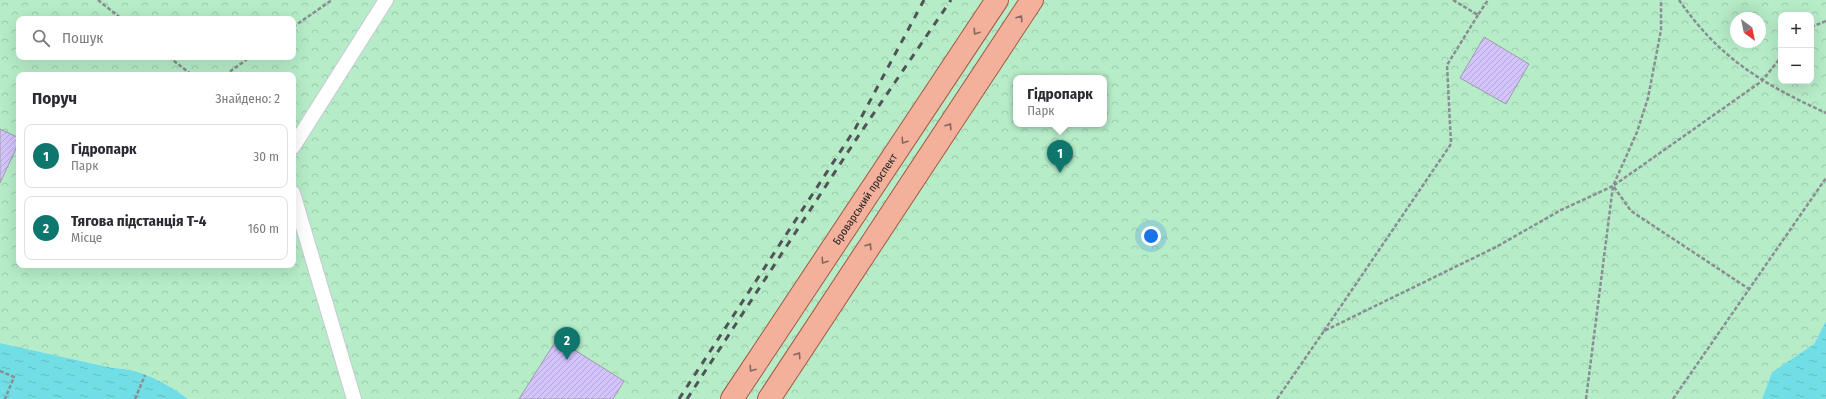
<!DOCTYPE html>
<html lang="uk">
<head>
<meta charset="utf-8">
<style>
	body { margin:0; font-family:"Fira Sans Condensed",sans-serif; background:#f7f7f7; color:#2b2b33 }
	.controls { position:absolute; right:12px; top:12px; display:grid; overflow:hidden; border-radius:8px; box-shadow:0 4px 16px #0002 }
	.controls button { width:36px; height:36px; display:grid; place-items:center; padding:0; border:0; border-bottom:1px solid #e1e1e2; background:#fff; color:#2b2b33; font:20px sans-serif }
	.compass { position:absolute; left:1730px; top:12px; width:36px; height:36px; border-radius:50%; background:#fff; box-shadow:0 4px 16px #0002; rotate:147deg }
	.you { position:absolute; left:1151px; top:236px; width:14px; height:14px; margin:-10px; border:3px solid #fff; border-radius:50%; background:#1a73e8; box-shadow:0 0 0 6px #1a73e833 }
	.badge { display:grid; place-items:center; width:26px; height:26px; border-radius:50%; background:#0f766e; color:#fff; font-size:13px; font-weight:700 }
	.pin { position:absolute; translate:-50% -33px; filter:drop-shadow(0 1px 2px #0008) }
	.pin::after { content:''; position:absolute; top:21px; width:14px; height:12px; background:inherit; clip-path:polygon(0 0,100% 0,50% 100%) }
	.popup { position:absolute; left:1013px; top:75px; width:94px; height:52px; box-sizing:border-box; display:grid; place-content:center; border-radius:8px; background:#fff; filter:drop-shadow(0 1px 3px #0005); font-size:13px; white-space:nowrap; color:#7c7c81 }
	.popup b { font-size:15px; color:#2b2b33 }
	.popup::after { content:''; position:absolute; left:50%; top:100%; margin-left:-8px; border:8px solid transparent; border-top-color:#fff }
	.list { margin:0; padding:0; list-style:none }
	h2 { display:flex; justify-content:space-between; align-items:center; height:52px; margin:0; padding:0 16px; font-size:17px }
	h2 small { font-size:13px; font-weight:400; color:#7c7c81 }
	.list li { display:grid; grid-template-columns:26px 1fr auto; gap:12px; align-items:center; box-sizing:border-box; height:64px; margin:0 8px 8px; padding:0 8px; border:1px solid #e1e1e2; border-radius:8px }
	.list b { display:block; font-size:15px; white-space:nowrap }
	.list p { margin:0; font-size:13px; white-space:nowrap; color:#7c7c81 }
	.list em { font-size:13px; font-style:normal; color:#7c7c81 }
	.icon { flex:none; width:22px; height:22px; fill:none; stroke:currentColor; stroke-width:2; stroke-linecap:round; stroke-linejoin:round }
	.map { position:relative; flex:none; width:1826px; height:399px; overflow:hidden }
	.search { position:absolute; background:#fff; box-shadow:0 4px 16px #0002; left:16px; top:16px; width:280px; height:44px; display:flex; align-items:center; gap:10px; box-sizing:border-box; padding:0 14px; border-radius:8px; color:#7c7c81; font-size:15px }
	.panel { position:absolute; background:#fff; box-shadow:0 4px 16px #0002; left:16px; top:72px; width:280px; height:196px; border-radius:8px }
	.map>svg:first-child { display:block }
	.forest { fill:url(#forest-crowns); fill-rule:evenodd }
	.water { fill:url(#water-ripples) }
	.building { fill:url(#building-hatch); stroke:#9e9ca4 }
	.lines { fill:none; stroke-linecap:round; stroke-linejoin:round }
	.service-casing { stroke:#c4cbd2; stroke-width:16 }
	.primary-casing { stroke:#a25b44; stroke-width:24 }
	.path { stroke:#898e92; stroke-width:2.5; stroke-dasharray:4 2; stroke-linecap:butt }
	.service { stroke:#fff; stroke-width:14 }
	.primary { stroke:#f3b09b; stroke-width:22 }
	.rail { stroke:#505457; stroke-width:3; stroke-dasharray:7 7; stroke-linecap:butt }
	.oneway { stroke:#87675e }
	.labels { text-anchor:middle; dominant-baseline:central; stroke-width:3; stroke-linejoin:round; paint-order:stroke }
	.street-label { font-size:11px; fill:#1b1e20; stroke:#f1f8fe }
</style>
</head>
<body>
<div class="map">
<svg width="1826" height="399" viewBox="0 0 1826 399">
	<defs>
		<pattern id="forest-crowns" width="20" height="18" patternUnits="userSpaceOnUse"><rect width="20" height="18" fill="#b6ecc8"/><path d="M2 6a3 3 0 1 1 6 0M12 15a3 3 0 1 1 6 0" fill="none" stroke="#9ccaac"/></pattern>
		<pattern id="water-ripples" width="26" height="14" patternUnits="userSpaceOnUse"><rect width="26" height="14" fill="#71dde5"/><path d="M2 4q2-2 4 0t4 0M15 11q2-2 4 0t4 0" fill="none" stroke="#61bdc4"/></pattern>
		<pattern id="building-hatch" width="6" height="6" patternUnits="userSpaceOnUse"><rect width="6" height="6" fill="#d4c4fd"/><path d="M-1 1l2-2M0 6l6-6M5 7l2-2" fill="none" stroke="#b5a8d9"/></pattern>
	</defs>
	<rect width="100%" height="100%" fill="#f1f8fe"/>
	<path class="forest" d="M 0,0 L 1826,0 L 1826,321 L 1814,344 L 1772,372 L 1762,399 L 188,399 C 167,383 139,368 113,368 L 0,343 ZM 1781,15 L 1811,15 L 1811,81 L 1781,81 ZM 1736,18 L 1760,18 L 1760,42 L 1736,42 ZM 19,19 L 293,19 L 293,57 L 19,57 ZM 19,75 L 293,75 L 293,265 L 19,265 ZM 1016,78 L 1104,78 L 1104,124 L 1016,124 Z"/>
	<path class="water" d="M 1826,321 L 1826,399 L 1762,399 L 1772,372 L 1814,344 Z
		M 0,343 L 113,368 C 139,368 167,383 188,399 L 0,399 Z"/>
	<path class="building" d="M 1484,37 L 1529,64 L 1506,104 L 1460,78 Z
		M 0,129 L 19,138 L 19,142 L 0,183 Z
		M 557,339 L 624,381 L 613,399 L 519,399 Z"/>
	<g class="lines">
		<defs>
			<path id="service" d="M 293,147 L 386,0
				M 293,193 L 354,399"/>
			<g id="primary">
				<path id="s1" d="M 732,399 L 997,0"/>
				<path d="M 769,399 L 1032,0"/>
			</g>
		</defs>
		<use href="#service" class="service-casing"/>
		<use href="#primary" class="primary-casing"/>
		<path class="path" d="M 98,0 L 122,19
			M 1453,0 L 1478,15 L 1488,0
			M 1679,0 C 1720,59 1763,84 1826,113
			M 293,27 L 332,0
			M 1811,27 L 1826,21
			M 169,57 L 192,75
			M 225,75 L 250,57
			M 1614,187 L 1631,211 L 1749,289
			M 1324,331 L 1451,144 L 1447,65 L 1478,15
			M 0,371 L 14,377 L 5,399
			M 135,399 L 145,375
			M 1277,399 L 1324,331 L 1496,247 L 1561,210 L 1613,186 L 1637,132 L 1648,98 L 1661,30 L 1661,0
			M 1586,399 L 1613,186 L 1762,81 L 1781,57
			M 1673,399 L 1826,178"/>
		<use href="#service" class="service"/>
		<use href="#primary" class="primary"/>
		<path class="rail" d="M 679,399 L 855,129 L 924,0
			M 687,399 L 859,135 L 951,0"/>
	</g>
	<defs><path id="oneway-chevron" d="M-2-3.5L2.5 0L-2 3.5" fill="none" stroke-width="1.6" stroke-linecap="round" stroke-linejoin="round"/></defs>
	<g class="oneway">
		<use href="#oneway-chevron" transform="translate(1020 18) rotate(-57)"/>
		<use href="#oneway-chevron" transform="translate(976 32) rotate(124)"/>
		<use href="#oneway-chevron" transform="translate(949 126) rotate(-57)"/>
		<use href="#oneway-chevron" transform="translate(904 141) rotate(124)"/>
		<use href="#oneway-chevron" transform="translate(869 246) rotate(-57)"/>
		<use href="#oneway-chevron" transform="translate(824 261) rotate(124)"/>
		<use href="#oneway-chevron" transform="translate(798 355) rotate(-57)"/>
		<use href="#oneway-chevron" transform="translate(752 369) rotate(124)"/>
	</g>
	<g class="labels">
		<g class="street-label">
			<text stroke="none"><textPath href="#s1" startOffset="240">Броварський проспект</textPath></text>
		</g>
	</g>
</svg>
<div class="controls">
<button>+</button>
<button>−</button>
</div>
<svg class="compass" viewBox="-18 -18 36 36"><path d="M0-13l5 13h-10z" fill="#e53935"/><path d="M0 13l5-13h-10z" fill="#7c7c81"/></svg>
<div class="you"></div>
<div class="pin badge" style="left:1060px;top:173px">1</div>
<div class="popup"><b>Гідропарк</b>Парк</div>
<div class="pin badge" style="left:567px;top:360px">2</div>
<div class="search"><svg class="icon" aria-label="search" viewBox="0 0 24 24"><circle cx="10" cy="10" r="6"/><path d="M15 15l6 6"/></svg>Пошук</div>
<section class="panel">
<h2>Поруч<small>Знайдено: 2</small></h2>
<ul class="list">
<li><span class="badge">1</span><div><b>Гідропарк</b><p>Парк</p></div><em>30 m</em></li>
<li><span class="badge">2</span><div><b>Тягова підстанція Т-4</b><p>Місце</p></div><em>160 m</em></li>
</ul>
</section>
</div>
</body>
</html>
